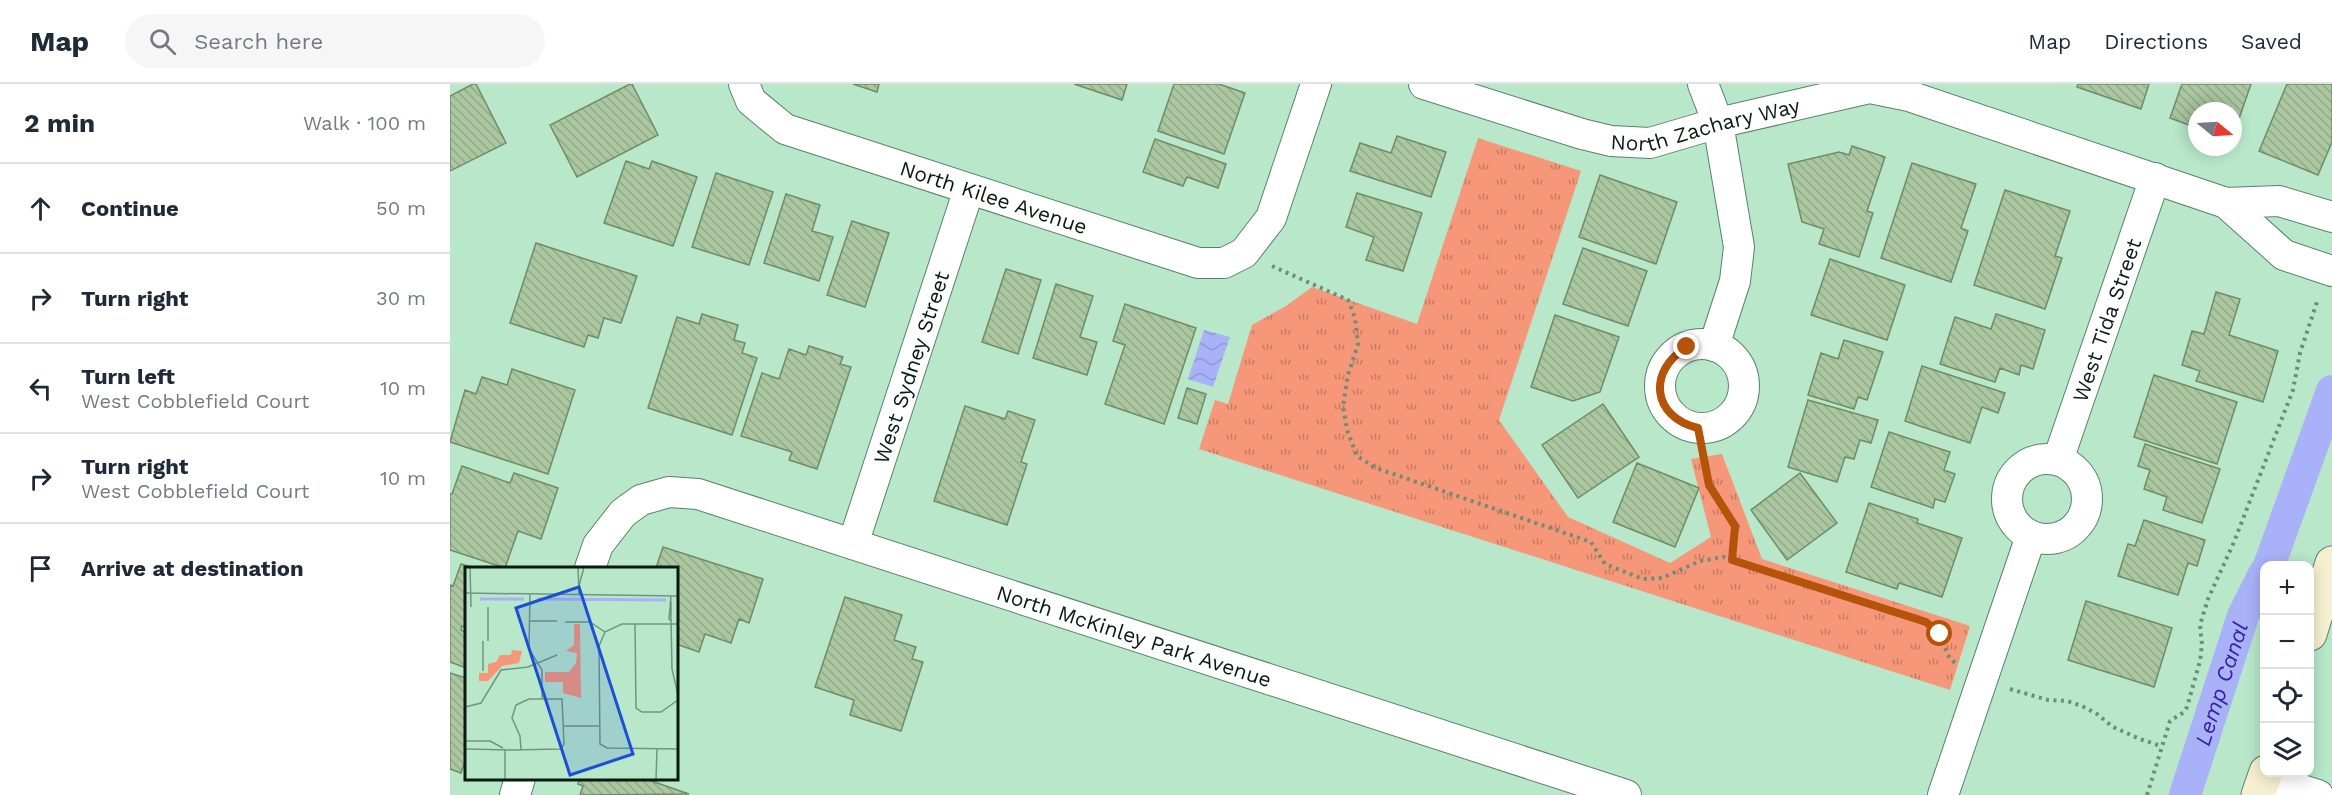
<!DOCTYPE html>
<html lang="en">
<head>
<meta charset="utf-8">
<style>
	body { margin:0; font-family:"Work Sans",sans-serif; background:#f6f6f7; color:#1f2937 }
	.controls { position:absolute; right:18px; bottom:18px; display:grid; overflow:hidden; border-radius:12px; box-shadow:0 3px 15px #0003 }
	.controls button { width:54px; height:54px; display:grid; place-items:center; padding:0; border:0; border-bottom:2px solid #e0e1e3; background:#fff; color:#1f2937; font:30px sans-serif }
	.compass { position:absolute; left:1738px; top:18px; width:54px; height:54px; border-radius:50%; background:#fff; box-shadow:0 3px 15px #0003; rotate:108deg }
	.stop { position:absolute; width:18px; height:18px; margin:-14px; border:4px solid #b45309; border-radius:50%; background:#fff }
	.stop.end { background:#b45309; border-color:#fff; box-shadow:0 2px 6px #0008 }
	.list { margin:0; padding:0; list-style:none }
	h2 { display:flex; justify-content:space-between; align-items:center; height:78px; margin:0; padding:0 24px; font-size:26px }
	h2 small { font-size:20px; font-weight:400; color:#747a83 }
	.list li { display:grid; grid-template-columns:39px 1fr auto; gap:18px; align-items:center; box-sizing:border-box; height:90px; padding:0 24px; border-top:2px solid #e0e1e3 }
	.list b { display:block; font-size:22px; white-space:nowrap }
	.list p { margin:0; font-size:20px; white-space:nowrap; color:#747a83 }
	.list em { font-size:20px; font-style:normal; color:#747a83 }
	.icon { flex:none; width:33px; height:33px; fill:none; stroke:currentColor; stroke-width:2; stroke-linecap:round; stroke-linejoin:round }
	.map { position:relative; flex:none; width:1882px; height:711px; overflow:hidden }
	header { display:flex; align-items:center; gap:36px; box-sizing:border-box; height:84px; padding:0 30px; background:#fff; border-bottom:2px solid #e0e1e3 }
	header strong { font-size:28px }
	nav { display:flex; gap:33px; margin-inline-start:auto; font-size:21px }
	.search { width:420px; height:54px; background:#f6f6f7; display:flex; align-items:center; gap:15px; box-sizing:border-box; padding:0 21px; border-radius:33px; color:#747a83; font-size:22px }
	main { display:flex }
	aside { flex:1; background:#fff }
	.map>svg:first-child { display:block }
	.grass { fill:url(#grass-tufts) }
	.water { fill:url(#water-waves) }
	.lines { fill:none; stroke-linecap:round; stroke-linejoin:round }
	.canal { stroke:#a9b2f8; stroke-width:32 }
	.building { fill:url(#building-back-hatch); stroke:#708c67; stroke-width:1.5 }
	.minor-casing { stroke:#58836a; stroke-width:32 }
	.secondary-casing { stroke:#58836a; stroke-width:35 }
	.path { stroke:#6b8d79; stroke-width:4; stroke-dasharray:3 4.5; stroke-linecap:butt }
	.minor { stroke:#fff; stroke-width:30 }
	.secondary { stroke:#f6efd0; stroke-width:33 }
	.route { stroke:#b45309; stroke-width:8 }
	.labels { text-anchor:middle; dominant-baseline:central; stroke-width:5; stroke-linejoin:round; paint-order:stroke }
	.street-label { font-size:21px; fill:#091a11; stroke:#b8e7ca }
	.water-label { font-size:22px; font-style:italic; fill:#3521a6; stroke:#b8e7ca }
	.inset-river { fill:none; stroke:#a9b2f8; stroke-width:3 }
	.inset-road { fill:none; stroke:#729580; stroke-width:1.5 }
	.view { fill:#1d4ed8; fill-opacity:0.15; stroke:#1d4ed8; stroke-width:3 }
	.inset-edge { fill:none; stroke:#091a11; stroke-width:3 }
</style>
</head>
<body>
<header>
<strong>Map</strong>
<div class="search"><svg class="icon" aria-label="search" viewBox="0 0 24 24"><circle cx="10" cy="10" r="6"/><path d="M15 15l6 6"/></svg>Search here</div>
<nav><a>Map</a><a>Directions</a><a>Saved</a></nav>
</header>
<main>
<aside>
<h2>2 min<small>Walk · 100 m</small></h2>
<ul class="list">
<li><svg class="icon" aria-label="ahead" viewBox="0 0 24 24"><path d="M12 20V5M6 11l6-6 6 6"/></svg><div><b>Continue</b></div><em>50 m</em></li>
<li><svg class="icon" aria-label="right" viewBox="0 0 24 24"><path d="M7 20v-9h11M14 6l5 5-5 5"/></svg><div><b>Turn right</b></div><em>30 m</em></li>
<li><svg class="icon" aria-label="left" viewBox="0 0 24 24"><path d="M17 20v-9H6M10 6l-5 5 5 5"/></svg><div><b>Turn left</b><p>West Cobblefield Court</p></div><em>10 m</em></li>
<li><svg class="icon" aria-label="right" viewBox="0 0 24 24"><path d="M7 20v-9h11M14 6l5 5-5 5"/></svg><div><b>Turn right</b><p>West Cobblefield Court</p></div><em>10 m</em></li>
<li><svg class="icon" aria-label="arrive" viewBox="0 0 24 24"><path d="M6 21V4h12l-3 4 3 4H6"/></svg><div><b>Arrive at destination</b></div></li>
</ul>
</aside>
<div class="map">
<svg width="1882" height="711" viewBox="0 0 1882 711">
	<defs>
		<pattern id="grass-tufts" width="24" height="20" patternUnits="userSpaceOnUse" patternTransform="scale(1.5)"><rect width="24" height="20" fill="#f69779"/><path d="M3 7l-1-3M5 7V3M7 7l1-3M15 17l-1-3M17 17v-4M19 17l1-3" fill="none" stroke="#c57a62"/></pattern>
		<pattern id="water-waves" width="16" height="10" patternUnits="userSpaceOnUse" patternTransform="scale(1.5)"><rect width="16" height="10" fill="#a9b2f8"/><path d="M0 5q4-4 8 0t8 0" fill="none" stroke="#9098d4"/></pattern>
		<pattern id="building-back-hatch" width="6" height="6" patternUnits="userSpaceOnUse" patternTransform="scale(1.5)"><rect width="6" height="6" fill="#aac7a0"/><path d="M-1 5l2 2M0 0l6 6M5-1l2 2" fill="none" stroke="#91aa89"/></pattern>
	</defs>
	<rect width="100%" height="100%" fill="#b8e7ca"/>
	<path class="grass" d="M 1028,54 L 1131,87 L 1049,336 L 1118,433 L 1220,479 L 1261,453 L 1241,375 L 1272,370 L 1312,475 L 1520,542 L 1500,606 L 749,365 L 765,316 L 778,320 L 802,241 L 836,222 L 862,203 L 967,240 Z"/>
	<path class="water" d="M 754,246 L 780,253 L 763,303 L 738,295 Z"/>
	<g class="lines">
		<g class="canal">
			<path d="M 1819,482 L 1882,307"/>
			<path id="s1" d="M 1735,711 L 1793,532 L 1814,490"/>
		</g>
	</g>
	<path class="building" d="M 23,0 L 26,0 L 56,59 L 0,87 L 0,12 Z
		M 180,0 L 182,0 L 208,51 L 127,93 L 100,41 Z
		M 403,0 L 429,0 L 427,8 Z
		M 624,0 L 677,0 L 672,16 Z
		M 724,0 L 769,0 L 795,9 L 774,70 L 708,47 Z
		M 1628,0 L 1699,0 L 1691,25 L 1627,3 Z
		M 1732,0 L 1801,0 L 1783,52 L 1783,27 L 1747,27 L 1747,44 L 1720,34 Z
		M 1837,0 L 1882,0 L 1882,58 L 1868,91 L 1809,67 Z
		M 947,52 L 996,68 L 981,113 L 900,87 L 910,59 L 941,69 Z
		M 705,55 L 776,80 L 768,104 L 737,93 L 733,102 L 693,88 Z
		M 1402,62 L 1435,73 L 1417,127 L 1423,129 L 1409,173 L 1369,160 L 1374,145 L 1352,138 L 1338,80 L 1389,68 L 1399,71 Z
		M 176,77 L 199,85 L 202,77 L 247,93 L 223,162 L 154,139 Z
		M 1462,79 L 1526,100 L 1511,144 L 1518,147 L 1501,198 L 1431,174 Z
		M 266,89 L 323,108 L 299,181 L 242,163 Z
		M 1150,91 L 1227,118 L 1206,180 L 1129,153 Z
		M 1555,106 L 1620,127 L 1605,172 L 1612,174 L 1595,225 L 1524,201 Z
		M 907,109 L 972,129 L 953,187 L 916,176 L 924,153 L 896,143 Z
		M 336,110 L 370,121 L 362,147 L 383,153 L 369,197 L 314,179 Z
		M 402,137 L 439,149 L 415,223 L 377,211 Z
		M 86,159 L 187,192 L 171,239 L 154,234 L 148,254 L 138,251 L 134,263 L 60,239 Z
		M 1133,164 L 1197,187 L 1178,242 L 1113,220 Z
		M 1380,175 L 1455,201 L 1437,256 L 1361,231 Z
		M 556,185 L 591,196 L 568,270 L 532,258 Z
		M 606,200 L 643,212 L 630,253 L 647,258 L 637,291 L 583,274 Z
		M 1766,208 L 1790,215 L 1779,251 L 1828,267 L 1813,318 L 1746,297 L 1750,287 L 1732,281 L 1742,247 L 1754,250 Z
		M 675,220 L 746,244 L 714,340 L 655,320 L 675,261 L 663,257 Z
		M 252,230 L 288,241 L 284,256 L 295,259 L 292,269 L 307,274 L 282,351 L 198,324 L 227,233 L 249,240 Z
		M 1546,230 L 1595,246 L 1583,285 L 1571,281 L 1569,291 L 1550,284 L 1545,298 L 1490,280 L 1505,233 L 1541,245 Z
		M 1105,231 L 1169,253 L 1150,308 L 1123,317 L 1081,303 Z
		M 1394,256 L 1433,268 L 1417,316 L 1408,313 L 1404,325 L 1358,311 L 1371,269 L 1388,275 Z
		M 359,262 L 393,273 L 390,280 L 401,283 L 367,385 L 339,376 L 342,368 L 291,352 L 312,289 L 329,295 L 339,265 L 356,271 Z
		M 1472,282 L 1555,309 L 1548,329 L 1532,323 L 1520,359 L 1455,337 Z
		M 62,285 L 125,306 L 98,390 L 0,358 L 15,306 L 26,310 L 32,293 L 57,301 Z
		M 1704,291 L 1787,318 L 1767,380 L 1684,353 Z
		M 737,304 L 756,310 L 747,340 L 728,334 Z
		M 1358,316 L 1428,336 L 1421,359 L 1410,356 L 1404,375 L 1395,373 L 1387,398 L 1338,383 Z
		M 1153,320 L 1189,373 L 1128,414 L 1092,361 Z
		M 515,322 L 555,335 L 558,327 L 585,336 L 571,378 L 577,380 L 557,441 L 484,417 Z
		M 1439,348 L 1500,368 L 1494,386 L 1505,390 L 1495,418 L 1485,415 L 1483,424 L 1421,403 Z
		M 1695,360 L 1770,385 L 1752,439 L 1713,426 L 1717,413 L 1694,405 L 1700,386 L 1688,382 Z
		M 1187,379 L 1249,404 L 1225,463 L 1163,438 Z
		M 12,382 L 60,399 L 64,389 L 108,404 L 91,455 L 68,447 L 55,484 L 0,466 L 0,410 L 2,410 Z
		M 1350,389 L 1387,439 L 1337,476 L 1301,426 Z
		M 1419,419 L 1468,435 L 1467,439 L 1512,454 L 1492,513 L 1449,499 L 1447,505 L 1396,488 Z
		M 1694,436 L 1755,456 L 1747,482 L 1738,479 L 1728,511 L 1668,492 L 1678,460 L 1685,462 Z
		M 213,463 L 313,495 L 299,539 L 289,535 L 281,559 L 255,550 L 249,568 L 226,560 L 226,484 L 206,484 Z
		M 11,480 L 25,484 L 16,484 L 16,544 L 12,542 L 11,546 L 16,548 L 16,584 L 0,578 L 0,501 L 3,502 Z
		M 395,513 L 452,531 L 444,556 L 466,563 L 462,575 L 473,578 L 451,647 L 400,631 L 404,616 L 365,603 Z
		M 1636,517 L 1722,544 L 1704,603 L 1618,576 Z
		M 0,589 L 16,594 L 16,674 L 11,689 L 0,685 Z
		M 130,694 L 193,694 L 239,710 L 130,711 L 133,702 L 128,700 Z"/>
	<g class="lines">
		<defs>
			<g id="minor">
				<path id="s2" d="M 294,0 L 301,17 L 335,45 L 748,179 L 774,179 L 794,169 L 821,134 L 866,0"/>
				<path id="s3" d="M 974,0 L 1132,50 L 1161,57 L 1200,59 L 1268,39 L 1420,4 L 1459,12 L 1776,119 L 1829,117 L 1882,133"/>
				<path d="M 1253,0 L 1268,39 L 1289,163 L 1285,197 L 1264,262"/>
				<path d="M 1776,119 L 1834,171 L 1882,187"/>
				<circle cx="1252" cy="302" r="42"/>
				<circle cx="1597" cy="415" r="40"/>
				<path id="s4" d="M 1608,376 L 1705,94"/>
				<path id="s5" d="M 403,460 L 519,105"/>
				<path id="s6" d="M 140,484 L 148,461 L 173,429 L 191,416 L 219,408 L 248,410 L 1176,711"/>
				<path d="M 1814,694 L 1868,711"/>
				<path d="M 65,711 L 70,694"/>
				<path d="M 1493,711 L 1581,452"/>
			</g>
			<path id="secondary" d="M 1860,550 L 1882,479
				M 1808,711 L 1816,688"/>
		</defs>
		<use href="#minor" class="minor-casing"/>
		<use href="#secondary" class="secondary-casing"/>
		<path class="path" d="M 822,182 L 898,216 L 905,234 L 908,260 L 898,291 L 893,322 L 897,346 L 907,372 L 926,384 L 1141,458 L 1155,480 L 1193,495 L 1212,494 L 1250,477 L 1274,473 L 1476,538 C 1480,542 1488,546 1491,551 C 1496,563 1495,573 1507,580
			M 1249,344 L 1259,401 L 1285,442 L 1282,476
			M 1560,605 L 1598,616 L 1617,617 L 1632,622 L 1647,630 L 1663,643 L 1690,655 L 1711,662
			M 1697,711 L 1720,637 L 1734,628 L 1737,623 L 1750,577 L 1752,561 L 1750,541 L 1758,515 L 1784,458 L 1843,306 L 1850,269 L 1868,215"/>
		<use href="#minor" class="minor"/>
		<use href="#secondary" class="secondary"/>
	</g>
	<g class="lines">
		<path class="route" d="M 1237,263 C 1197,287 1202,333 1248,344 L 1259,401 L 1285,442 L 1282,476 L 1476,538 L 1490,550"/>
	</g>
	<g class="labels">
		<g class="street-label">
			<text stroke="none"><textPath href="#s3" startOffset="292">North Zachary Way</textPath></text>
			<text stroke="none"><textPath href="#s2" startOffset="282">North Kilee Avenue</textPath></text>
			<text stroke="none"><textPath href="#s4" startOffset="148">West Tida Street</textPath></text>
			<text stroke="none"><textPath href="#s5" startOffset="186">West Sydney Street</textPath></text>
			<text stroke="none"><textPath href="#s6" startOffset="604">North McKinley Park Avenue</textPath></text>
		</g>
		<g class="water-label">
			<text stroke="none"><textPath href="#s1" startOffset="117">Lemp Canal</textPath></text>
		</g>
	</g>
	<g transform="translate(15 483)">
		<rect width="213" height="213" fill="#b8e7ca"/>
		<path d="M 109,57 L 115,57 L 116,131 L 98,126 L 98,115 L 80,115 L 80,105 L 104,105 L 111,96 L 112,86 L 101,84 L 109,78 Z" fill="#f69779"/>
		<path d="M 47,83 L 57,84 L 54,96 L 37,99 L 23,114 L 14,114 L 14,106 L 23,106 L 23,97 L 31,95 L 35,88 L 46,88 Z" fill="#f69779"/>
		<path class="inset-river" d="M 15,32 L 59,32M 72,32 L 201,33"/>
		<path class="inset-road" d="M 5,0 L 6,40M 113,0 L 114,27M 114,19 L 119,0M 0,26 L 213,29M 65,27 L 64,82 L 77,103 L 77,131M 206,29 L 204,52 L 206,54 L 206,34M 23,40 L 23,74M 64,54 L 92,54M 206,54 L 207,102 L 213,128M 100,55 L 125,55 L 140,65 L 157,57 L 213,57M 170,57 L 171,141 L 177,145 L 196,145 L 213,133M 140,65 L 134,79 L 135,177 L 142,181 L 213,182M 18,74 L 18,104M 0,140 L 16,136 L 36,103 L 63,100 L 92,88M 99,159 L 134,159M 0,174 L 25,174 L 38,181M 0,182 L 46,183 L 96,182 L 99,177 L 97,132 L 64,132 L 51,138 L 47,151 L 55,169 L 56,183M 40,182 L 40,213M 191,213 L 192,182"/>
		<path class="view" d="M 114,20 L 168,187 L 105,208 L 51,41 Z"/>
		<rect width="213" height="213" class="inset-edge"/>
	</g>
</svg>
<div class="controls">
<button>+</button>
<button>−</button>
<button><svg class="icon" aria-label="locate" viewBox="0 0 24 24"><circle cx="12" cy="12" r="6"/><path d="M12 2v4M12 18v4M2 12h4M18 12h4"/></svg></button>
<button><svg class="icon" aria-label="layers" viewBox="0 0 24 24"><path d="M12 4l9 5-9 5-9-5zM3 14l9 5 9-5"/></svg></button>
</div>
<svg class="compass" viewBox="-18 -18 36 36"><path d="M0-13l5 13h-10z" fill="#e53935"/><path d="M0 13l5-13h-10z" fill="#747a83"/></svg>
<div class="stop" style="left:1490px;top:550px"></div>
<div class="stop end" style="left:1237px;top:263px"></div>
</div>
</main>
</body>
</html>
